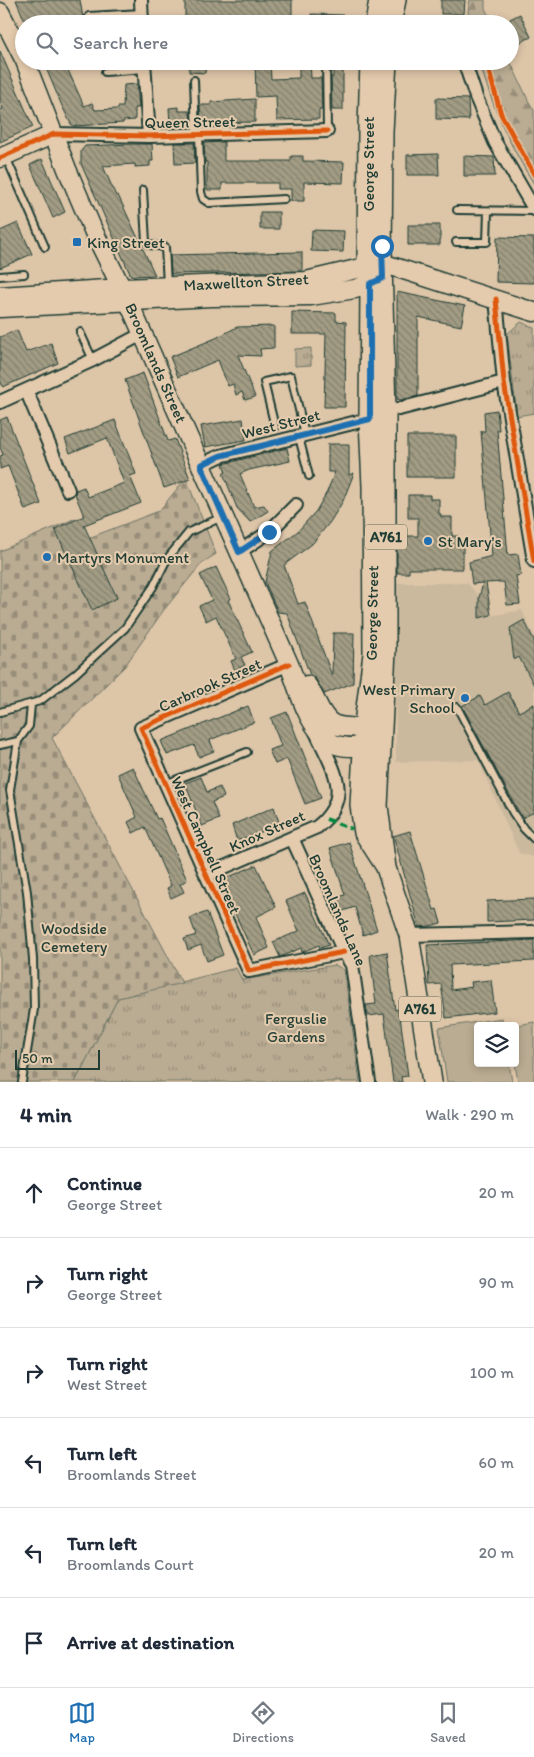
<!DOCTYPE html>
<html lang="en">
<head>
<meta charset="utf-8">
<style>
	body { margin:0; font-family:Itim,sans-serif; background:#f6f6f7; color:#1f2937 }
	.controls { position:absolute; right:15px; bottom:15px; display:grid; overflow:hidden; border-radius:5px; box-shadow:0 2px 8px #0003 }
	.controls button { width:45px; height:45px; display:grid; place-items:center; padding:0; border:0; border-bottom:1px solid #e0e1e3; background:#fff; color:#1f2937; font:25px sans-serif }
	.scale { position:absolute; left:15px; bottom:12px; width:85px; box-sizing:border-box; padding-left:5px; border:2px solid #1f3d34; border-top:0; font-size:14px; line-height:18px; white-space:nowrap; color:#1f3d34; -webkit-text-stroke:4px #e5cbad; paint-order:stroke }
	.stop { position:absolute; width:15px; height:15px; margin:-11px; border:4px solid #1f6fb2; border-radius:50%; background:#fff }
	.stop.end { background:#1f6fb2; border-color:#fff; box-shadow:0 1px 5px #0008 }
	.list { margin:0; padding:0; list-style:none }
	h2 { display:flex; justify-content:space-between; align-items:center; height:65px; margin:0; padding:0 20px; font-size:21px }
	h2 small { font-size:16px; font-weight:400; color:#747a83 }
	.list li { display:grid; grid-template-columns:32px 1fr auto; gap:15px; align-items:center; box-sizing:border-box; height:90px; padding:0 20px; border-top:1px solid #e0e1e3 }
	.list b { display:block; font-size:19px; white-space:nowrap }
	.list p { margin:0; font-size:16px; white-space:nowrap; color:#747a83 }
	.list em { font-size:16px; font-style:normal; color:#747a83 }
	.icon { flex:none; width:28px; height:28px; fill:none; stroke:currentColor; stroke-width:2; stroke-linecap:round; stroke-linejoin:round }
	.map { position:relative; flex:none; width:534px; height:1082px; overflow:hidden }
	.search { position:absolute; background:#fff; box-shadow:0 2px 8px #0003; left:15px; right:15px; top:15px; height:55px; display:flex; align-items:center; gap:12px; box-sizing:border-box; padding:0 18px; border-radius:28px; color:#747a83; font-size:19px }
	.sheet { height:605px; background:#fff }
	nav { display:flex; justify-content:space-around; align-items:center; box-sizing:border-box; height:70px; border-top:1px solid #e0e1e3; background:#fff; font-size:14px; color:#747a83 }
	nav a { display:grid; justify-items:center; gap:2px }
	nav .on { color:#1f6fb2 }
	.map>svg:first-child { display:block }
	.built { fill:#cbb99d }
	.grass { fill:url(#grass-tufts); stroke:#6c7464 }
	.forest { fill:url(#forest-firs); stroke:#6c7464 }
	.cemetery { fill:url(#cemetery-stones); stroke:#6c7464 }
	.garden { fill:#baac93; stroke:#6c7464 }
	.building { fill:url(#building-back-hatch); stroke:#1f3d34 }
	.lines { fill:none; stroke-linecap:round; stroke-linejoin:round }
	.lane-casing { stroke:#1f3d34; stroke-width:10 }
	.street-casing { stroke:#1f3d34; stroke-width:16 }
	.secondary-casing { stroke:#1f3d34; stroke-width:21 }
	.primary-casing { stroke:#1f3d34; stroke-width:22 }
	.lane { stroke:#e5cbad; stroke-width:6 }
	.street { stroke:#e5cbad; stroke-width:12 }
	.secondary { stroke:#e5cbad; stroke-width:18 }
	.primary { stroke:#e5cbad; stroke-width:19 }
	.quiet { stroke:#00873e; stroke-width:4; stroke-dasharray:8 4; stroke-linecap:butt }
	.cycleway-casing { stroke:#e5cbad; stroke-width:8 }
	.cycleway { stroke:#de580e; stroke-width:5 }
	.route { stroke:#1f6fb2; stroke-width:6 }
	.poi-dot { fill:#1f6fb2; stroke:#e5cbad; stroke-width:2 }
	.labels { text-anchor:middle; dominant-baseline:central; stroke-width:4; stroke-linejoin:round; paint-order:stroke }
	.shield { fill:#e5cbad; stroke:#5a6858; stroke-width:1 }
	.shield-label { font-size:15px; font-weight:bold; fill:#1f3d34 }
	.street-label { font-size:16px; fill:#1f3d34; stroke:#e5cbad }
	.poi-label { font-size:16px; fill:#1f3d34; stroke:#e5cbad; text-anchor:start }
	.park-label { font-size:16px; fill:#274339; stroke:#e5cbad }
</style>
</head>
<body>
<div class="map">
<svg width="534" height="1082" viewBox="0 0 534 1082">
	<defs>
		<pattern id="grass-tufts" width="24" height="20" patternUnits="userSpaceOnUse" patternTransform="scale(1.25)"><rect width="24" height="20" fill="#baac93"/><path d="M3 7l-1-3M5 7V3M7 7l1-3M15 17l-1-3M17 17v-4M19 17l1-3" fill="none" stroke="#978d79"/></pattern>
		<pattern id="forest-firs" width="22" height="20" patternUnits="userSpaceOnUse" patternTransform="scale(1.25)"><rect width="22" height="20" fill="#baac93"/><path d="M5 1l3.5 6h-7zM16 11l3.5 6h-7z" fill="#978d79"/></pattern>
		<pattern id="cemetery-stones" width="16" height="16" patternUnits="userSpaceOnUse" patternTransform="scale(1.25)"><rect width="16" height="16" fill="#baac93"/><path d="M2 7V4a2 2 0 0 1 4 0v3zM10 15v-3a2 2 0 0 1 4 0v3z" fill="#978d79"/></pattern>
		<pattern id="building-back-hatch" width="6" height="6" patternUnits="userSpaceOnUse" patternTransform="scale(1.25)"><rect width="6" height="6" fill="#a29c84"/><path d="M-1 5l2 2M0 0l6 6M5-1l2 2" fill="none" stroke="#83806d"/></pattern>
	</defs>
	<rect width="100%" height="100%" fill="#ddc5a8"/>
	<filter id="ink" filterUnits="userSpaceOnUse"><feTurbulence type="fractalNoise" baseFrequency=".02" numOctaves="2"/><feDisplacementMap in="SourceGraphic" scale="10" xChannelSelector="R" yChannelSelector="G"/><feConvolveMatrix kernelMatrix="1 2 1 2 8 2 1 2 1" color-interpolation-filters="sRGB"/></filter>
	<g filter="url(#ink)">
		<path class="built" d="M 395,583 L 467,583 L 480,597 L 480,618 L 522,610 L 534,636 L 534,857 L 519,853 L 478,760 L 396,762 Z"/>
		<path class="grass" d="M 521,322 L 534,328 L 534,413 L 517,416 L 507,334 Z
			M 311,348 L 311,365 L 295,366 L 295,349 Z
			M 335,965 L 344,970 L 360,1082 L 75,1082 L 118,998 L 236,968 L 242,980 Z"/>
		<path class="forest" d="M 470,0 L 485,0 L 485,8 L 492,24 L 470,24 L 468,11 Z
			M 479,61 L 510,61 L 529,102 L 534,110 L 534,184 C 509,145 492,106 479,61 Z"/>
		<path class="cemetery" d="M 186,478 L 216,554 L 202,563 L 163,611 L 125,666 L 52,738 L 182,983 L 118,998 L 75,1082 L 0,1082 L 0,551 L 76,518 L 86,539 L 159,511 Z"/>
		<path class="garden" d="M 502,1018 L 504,1026 L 478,1026 L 478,1063 L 509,1063 L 512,1082 L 447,1082 L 439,1028 Z
			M 534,1022 L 534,1082 L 518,1082 L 515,1063 L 515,1026 L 513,1026 Z"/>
		<path class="building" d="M 16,0 L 80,0 L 83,18 L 45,19 L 47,24 L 26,24 Z
			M 185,0 L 292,0 L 292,24 L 273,24 L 273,20 L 250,21 L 250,24 L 207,24 L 207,17 L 185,17 Z
			M 441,0 L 465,0 L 464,14 L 441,14 Z
			M 311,14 L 343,15 L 343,24 L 311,24 Z
			M 520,14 L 531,37 L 515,45 L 510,36 L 510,19 Z
			M 0,51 L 33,127 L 0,142 L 0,110 L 3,109 L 0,102 Z
			M 43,61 L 64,61 L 84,106 L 92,103 L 95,110 L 118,109 L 118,107 L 123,107 L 124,85 L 137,84 L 139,108 L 135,108 L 135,120 L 123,121 L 123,123 L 74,126 L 71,124 L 62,106 Z
			M 189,61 L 206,61 L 205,73 L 189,72 Z
			M 255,61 L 270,61 L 271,79 L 299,78 L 299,61 L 310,61 L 311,78 L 321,78 L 322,110 L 319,110 L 319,119 L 277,120 L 276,96 L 256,97 Z
			M 333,61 L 343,61 L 343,110 L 332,110 L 331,77 L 333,77 Z
			M 436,98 L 468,99 L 469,120 L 436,119 Z
			M 255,99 L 255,122 L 201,123 L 200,105 L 211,105 L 211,102 Z
			M 179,107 L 179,111 L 190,111 L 191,122 L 170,123 L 169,108 Z
			M 224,142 L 224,161 L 291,161 L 291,156 L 303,156 L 303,161 L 344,162 L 343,183 L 304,182 L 304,201 L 291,201 L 291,189 L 278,189 L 278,183 L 222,183 L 222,190 L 207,190 L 207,162 L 205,162 L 204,143 Z
			M 174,143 L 194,143 L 195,163 L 175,164 Z
			M 130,144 L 152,144 L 153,161 L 150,161 L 150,166 L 135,167 L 135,164 L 103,166 L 116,196 L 118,195 L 155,275 L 131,276 L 81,164 L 81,151 L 85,146 Z
			M 438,154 L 439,175 L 407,175 L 407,155 Z
			M 464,156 L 494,157 L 495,176 L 464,176 Z
			M 42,159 L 65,212 L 53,218 L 30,165 Z
			M 260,212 L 279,212 L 279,229 L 260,229 Z
			M 18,223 L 32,254 L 0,268 L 0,231 Z
			M 408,225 L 440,225 L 440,245 L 408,245 Z
			M 312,230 L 344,231 L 343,252 L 311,251 Z
			M 497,237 L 534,238 L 534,283 L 496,282 Z
			M 302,252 L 302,271 L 171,274 L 170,255 Z
			M 397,292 L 465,306 L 461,326 L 418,317 L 418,396 L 400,400 L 397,399 Z
			M 292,312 L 336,313 L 336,321 L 346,322 L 345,407 L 324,407 L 326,334 L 292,334 Z
			M 274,326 L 274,348 L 260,349 L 261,356 L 238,355 L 255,397 L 245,400 L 242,392 L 236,395 L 233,384 L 228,386 L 218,360 L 178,377 L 170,357 L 216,338 L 237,327 Z
			M 17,330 L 26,352 L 51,343 L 58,363 L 3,387 L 0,380 L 0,337 Z
			M 143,373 L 168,441 L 175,439 L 190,479 L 164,488 L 125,380 Z
			M 497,410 L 499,430 L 497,430 L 508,555 L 518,554 L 521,575 L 516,576 L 520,604 L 507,605 L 504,582 L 486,583 L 491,615 L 479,618 L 479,598 L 483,583 L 472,584 L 469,562 L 492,556 L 481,431 L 485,431 L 484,412 Z
			M 7,417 L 41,504 L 25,510 L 8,466 L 0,469 L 0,456 L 3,455 L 0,447 L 0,420 Z
			M 243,419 L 246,440 L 205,447 L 201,426 Z
			M 115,420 L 136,474 L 130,476 L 141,503 L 84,525 L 117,598 L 92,610 L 55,529 L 84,516 L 75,494 L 76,490 L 84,487 L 88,497 L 124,483 L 107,438 L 70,453 L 65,439 Z
			M 407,436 L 456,436 L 456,477 L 407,477 Z
			M 328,444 L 349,444 L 349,475 L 354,473 L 343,501 L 330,522 L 312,544 L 284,565 L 298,604 L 305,602 L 332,676 L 333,633 L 354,633 L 353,683 L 324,694 L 316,679 L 310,675 L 287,613 L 278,612 L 265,582 L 272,551 L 298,531 L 316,511 L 327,492 L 335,472 L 328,472 Z
			M 287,448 L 290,461 L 249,470 L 240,474 L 254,507 L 264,505 L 268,511 L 250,522 L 237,508 L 223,473 L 226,472 L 223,464 Z
			M 408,495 L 430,495 L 430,499 L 439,499 L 439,514 L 441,514 L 441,517 L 452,517 L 452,536 L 459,536 L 459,545 L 463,545 L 463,569 L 409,569 L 409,573 L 397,573 L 397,536 L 418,536 L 418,518 L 408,518 Z
			M 216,567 L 231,599 L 228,600 L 252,652 L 241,657 L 245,665 L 235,670 L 231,661 L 236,659 L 216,616 L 206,621 L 199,606 L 212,600 L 200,575 Z
			M 524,620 L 534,640 L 534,685 L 519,657 L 514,660 L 510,628 Z
			M 508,692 L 519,712 L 534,704 L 534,812 L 522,818 L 462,706 L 480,696 L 485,705 Z
			M 248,706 L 254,722 L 210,740 L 214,751 L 199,757 L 194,745 L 167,755 L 161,741 Z
			M 287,712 L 321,798 L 305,804 L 287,759 L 275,764 L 269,750 L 281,746 L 271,718 Z
			M 133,767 L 157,819 L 160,818 L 187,880 L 180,884 L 184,892 L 171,898 L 167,888 L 171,886 L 145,827 L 133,833 L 128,822 L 137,817 L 118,774 Z
			M 201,777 L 207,792 L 220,787 L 224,797 L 212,802 L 219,819 L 202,826 L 185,783 Z
			M 274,807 L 280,825 L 237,841 L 232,825 Z
			M 410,831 L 434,910 L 437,909 L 441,923 L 430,926 L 419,927 L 394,838 L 393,836 Z
			M 349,842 L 377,930 L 363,935 L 355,907 L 340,912 L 336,898 L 345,895 L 330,848 Z
			M 256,865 L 276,907 L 256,917 L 269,948 L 254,955 L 220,881 Z
			M 305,893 L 329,945 L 320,948 L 319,945 L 302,952 L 301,948 L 280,957 L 273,942 L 299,931 L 286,901 Z
			M 534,899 L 534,920 L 487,922 L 487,901 Z
			M 207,912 L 223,955 L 207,961 L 201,945 L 188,950 L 184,939 L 196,935 L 190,918 Z
			M 534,940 L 534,961 L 450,965 L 451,990 L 472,987 L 471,982 L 491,980 L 495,1012 L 446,1018 L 441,984 L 429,985 L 427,945 Z
			M 387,952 L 395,1010 L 399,1009 L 408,1076 L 401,1077 L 402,1082 L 393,1082 L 384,1014 L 368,1016 L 366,1005 L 376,1004 L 370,955 Z"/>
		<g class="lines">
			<defs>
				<path id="lane" d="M 89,16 L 142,13
					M 326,61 L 327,131
					M 105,72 L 145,69
					M 194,80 L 196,135
					M 199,134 L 201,192 L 203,199 L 209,203 L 284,199
					M 6,157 L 45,247
					M 143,190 L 146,242 L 150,245 L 165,247 L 167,285
					M 457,210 L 534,211
					M 456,242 L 487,242 L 488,211
					M 0,276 L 24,274
					M 80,332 L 93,360
					M 275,427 L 264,382 L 291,376 L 305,435
					M 299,437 L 309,476
					M 457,707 L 513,813 L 524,829 L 534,839
					M 0,712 L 40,701 L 75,674 L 125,628 L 153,587 L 167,559 L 189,532 L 222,517
					M 0,745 L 18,741
					M 165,784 L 247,752
					M 22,1082 L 34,1009 L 33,959 L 27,892 L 10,790 L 18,741 L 29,726 L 31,705"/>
				<path id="street" d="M 141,0 L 142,24
					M 144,61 L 149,136
					M 464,61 L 476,97 L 495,142 L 534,209
					M 54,134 L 149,136 L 327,131
					M 496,299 L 504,382 L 534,561
					M 27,392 L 68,490
					M 0,402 L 93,360 L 142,334
					M 399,409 L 504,382
					M 201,465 L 220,456 L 369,419
					M 239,552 L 269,532 L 296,505
					M 289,664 L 141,728 L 249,971 L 344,952
					M 292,838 L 344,952 L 352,965 L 369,1082
					M 206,875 L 317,827 C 355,796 332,768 316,732
					M 409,935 L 534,932"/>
				<path id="secondary" d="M 0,12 L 24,59
					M 25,61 L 67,169 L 93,230 L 129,303 L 289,664 C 298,688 308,729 332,743 C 341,748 353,747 363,747
					M 0,158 L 54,134
					M 0,296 L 122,288 L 306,281 L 382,263 L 534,312
					M 0,308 L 211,297 L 311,296 L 355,289 L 382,279
					M 307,685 C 311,690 314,697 317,703 C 330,730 337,726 364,728"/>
				<path id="primary" d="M 375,24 L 379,0
					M 391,24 L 396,0
					M 370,61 L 368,128 L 367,267 L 370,284 L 369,419 L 372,486 L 373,654 L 365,716 L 360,805 L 364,833 L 384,864
					M 387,61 L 383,131 L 382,263 L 386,412 L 386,650 L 378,806 L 386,868 L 409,935 L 432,1082"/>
			</defs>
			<use href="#lane" class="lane-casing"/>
			<use href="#street" class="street-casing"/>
			<use href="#secondary" class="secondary-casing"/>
			<use href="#primary" class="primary-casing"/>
			<use href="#lane" class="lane"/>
			<use href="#street" class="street"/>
			<use href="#secondary" class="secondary"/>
			<use href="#primary" class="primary"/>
			<path class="quiet" d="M 326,819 L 352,829"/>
			<defs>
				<path id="cycleway" d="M 486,61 L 501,114 L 534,174
					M 0,158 L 54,134 L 149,136 L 327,131
					M 496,299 L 504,382 L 534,561
					M 289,664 L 141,728 L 249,971 L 344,952"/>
			</defs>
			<use href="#cycleway" class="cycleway-casing"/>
			<use href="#cycleway" class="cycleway"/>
		</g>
	</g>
	<g class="lines" filter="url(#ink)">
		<path class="route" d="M 269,532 L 239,552 L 201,465 L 220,456 L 370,419 L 370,284 L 383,278 L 382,246"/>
	</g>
	<g class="poi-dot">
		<rect x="72" y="237" width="10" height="10" rx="2.5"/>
		<circle cx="428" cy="541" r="5"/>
		<circle cx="47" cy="557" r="5"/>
		<circle cx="465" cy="698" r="5"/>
	</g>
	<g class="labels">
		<g class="shield">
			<rect x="365" y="524.5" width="42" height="25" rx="4"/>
			<rect x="399" y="996.5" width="42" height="25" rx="4"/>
		</g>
		<g class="shield-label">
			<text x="386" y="537">A761</text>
			<text x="420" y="1009">A761</text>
		</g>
		<g class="street-label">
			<text transform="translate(190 122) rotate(-1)">Queen Street</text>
			<text transform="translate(368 164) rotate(-90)">George Street</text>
			<text transform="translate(246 282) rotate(-3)">Maxwellton Street</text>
			<text transform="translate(156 363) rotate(66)">Broomlands Street</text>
			<text transform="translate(281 424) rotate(-14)">West Street</text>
			<text transform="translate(372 613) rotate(-89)">George Street</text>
			<text transform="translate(210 685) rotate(-24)">Carbrook Street</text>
			<text transform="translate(267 831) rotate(-24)">Knox Street</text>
			<text transform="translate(206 845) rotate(66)">West Campbell Street</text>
			<text transform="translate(338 910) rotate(66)">Broomlands Lane</text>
		</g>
		<g class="poi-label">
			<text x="87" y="242">King Street</text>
			<text x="438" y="541">St Mary's</text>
			<text x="57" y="557">Martyrs Monument</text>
			<text x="455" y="689" text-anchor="end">West Primary<tspan x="455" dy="18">School</tspan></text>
		</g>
		<g class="park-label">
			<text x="74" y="928">Woodside<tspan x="74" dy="18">Cemetery</tspan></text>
			<text x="296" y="1018">Ferguslie<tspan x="296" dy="18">Gardens</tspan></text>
		</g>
	</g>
</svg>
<div class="controls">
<button><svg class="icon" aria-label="layers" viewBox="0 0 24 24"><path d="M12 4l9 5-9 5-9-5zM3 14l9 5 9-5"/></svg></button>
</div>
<div class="scale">50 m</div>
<div class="stop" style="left:382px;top:246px"></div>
<div class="stop end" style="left:269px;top:532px"></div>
<div class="search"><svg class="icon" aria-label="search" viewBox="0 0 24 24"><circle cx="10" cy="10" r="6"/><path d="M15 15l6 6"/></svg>Search here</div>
</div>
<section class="sheet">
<h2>4 min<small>Walk · 290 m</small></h2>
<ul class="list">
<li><svg class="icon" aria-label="ahead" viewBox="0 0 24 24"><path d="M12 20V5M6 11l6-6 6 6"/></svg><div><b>Continue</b><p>George Street</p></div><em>20 m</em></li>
<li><svg class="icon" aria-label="right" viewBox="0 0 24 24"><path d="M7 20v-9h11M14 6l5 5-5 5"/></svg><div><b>Turn right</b><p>George Street</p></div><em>90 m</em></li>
<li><svg class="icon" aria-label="right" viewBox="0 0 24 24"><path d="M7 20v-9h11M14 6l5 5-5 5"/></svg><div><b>Turn right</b><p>West Street</p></div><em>100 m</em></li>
<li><svg class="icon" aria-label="left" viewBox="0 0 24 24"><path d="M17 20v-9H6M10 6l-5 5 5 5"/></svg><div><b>Turn left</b><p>Broomlands Street</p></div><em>60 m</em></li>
<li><svg class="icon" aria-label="left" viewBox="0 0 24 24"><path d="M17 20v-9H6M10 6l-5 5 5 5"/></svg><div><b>Turn left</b><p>Broomlands Court</p></div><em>20 m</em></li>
<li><svg class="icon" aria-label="arrive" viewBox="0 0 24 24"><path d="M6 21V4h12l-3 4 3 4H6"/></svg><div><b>Arrive at destination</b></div></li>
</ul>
</section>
<nav>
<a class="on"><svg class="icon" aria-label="map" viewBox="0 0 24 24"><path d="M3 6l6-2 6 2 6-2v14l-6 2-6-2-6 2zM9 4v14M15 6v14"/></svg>Map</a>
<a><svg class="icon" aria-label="directions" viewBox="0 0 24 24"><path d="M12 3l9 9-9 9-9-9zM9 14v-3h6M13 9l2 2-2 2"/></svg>Directions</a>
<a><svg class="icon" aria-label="saved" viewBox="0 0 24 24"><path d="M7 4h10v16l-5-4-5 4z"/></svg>Saved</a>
</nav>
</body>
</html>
